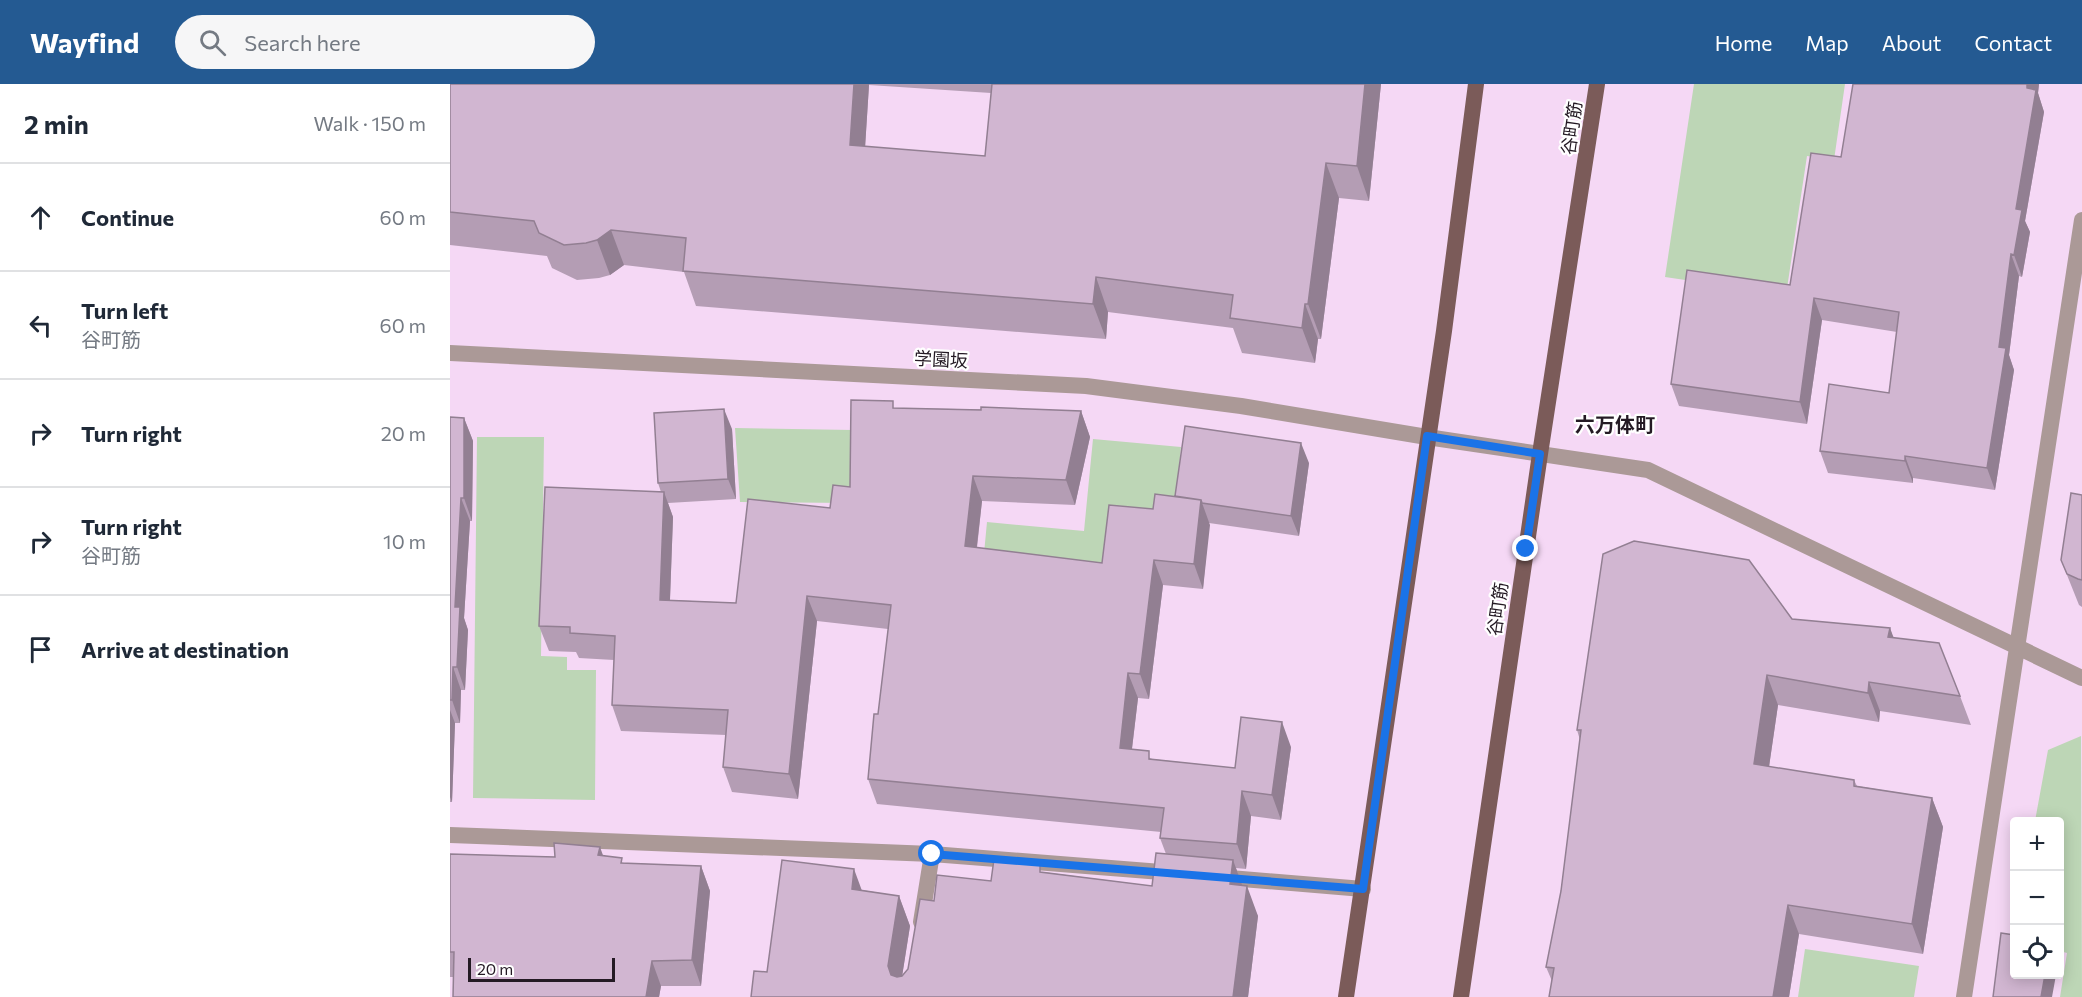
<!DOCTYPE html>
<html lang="en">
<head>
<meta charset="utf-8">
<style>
	body { margin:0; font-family:Commissioner,"Noto Sans JP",sans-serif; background:#f6f6f7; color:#1f2937 }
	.controls { position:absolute; right:18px; bottom:18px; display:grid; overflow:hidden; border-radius:6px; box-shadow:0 3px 15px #0003 }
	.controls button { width:54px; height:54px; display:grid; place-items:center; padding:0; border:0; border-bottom:2px solid #e0e1e3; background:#fff; color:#1f2937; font:30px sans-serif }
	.scale { position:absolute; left:18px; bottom:15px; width:147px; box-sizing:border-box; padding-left:6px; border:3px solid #241a24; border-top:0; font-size:16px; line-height:21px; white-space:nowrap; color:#241a24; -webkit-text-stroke:4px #fff; paint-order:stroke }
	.stop { position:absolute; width:18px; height:18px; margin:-14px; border:4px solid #1a73e8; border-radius:50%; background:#fff }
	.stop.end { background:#1a73e8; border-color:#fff; box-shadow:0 2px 6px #0008 }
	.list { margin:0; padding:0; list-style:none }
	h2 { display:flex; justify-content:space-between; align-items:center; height:78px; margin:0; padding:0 24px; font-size:26px }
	h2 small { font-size:20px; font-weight:400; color:#747a83 }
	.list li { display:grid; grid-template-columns:39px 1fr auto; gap:18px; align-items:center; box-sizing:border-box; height:108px; padding:0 24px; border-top:2px solid #e0e1e3 }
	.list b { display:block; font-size:22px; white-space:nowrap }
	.list p { margin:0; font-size:20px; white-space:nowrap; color:#747a83 }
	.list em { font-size:20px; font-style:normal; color:#747a83 }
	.icon { flex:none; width:33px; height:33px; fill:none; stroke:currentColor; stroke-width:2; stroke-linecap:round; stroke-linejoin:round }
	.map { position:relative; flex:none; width:1632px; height:913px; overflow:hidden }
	header { display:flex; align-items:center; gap:36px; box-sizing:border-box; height:84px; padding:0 30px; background:#245a92; color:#fff }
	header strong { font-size:28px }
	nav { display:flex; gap:33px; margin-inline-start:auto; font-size:21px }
	.search { width:420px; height:54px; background:#f6f6f7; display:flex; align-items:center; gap:15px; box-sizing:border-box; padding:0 21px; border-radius:33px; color:#747a83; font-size:22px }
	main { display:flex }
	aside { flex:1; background:#fff }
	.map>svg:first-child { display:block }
	.green { fill:#bdd6b6 }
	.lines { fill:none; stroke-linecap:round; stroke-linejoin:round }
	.minor { stroke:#ab9997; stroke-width:16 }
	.tertiary { stroke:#ab9997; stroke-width:16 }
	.primary { stroke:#7b5b59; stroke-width:16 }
	.wall { fill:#b49db4; fill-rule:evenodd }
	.shaded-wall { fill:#927f92 }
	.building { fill:#d1b6d1; stroke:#927f92; stroke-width:1.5 }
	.route { stroke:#1a73e8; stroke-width:8 }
	.labels { text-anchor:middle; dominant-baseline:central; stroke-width:4.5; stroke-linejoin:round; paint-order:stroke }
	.street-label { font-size:18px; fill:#241a24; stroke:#fff }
	.neighbourhood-label { font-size:20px; font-weight:bold; fill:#241a24; stroke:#fff }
</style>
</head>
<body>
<header>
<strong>Wayfind</strong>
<div class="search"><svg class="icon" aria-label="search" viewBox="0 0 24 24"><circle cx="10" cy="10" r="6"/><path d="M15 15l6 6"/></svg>Search here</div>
<nav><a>Home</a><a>Map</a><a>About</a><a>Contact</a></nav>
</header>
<main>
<aside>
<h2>2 min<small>Walk · 150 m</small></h2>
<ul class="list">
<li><svg class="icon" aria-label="ahead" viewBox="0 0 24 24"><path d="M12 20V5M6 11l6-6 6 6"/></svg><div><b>Continue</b></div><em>60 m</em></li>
<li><svg class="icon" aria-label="left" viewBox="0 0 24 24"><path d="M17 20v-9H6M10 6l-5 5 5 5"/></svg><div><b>Turn left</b><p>谷町筋</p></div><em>60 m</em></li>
<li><svg class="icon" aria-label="right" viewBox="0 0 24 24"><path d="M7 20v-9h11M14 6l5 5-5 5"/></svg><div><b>Turn right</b></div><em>20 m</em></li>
<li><svg class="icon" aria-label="right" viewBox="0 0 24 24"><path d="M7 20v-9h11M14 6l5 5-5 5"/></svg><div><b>Turn right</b><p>谷町筋</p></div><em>10 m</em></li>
<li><svg class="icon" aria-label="arrive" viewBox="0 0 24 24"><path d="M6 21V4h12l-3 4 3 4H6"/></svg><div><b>Arrive at destination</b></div></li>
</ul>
</aside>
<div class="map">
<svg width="1632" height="913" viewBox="0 0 1632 913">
	<rect width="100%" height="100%" fill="#f5d8f5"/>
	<path class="green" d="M 1244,0 L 1395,0 L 1384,76 L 1357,72 L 1336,211 L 1215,193 Z
		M 285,344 L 403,346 L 403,419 L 290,418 Z
		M 27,353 L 94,353 L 91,572 L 117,573 L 117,586 L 146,586 L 145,716 L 23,714 Z
		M 643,355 L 731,363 L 725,428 L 656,495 L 527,543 L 537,438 L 634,447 Z
		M 1631,652 L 1632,913 L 1610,913 L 1617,869 L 1610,867 L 1610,738 L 1585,737 L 1598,666 Z
		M 1355,865 L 1469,882 L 1464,913 L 1348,913 Z"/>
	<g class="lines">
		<path class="minor" d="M 0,269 L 636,302 L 791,322 L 977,353"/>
		<path class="tertiary" d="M 977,353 L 1198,386 L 1632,594
			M 0,751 L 482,770 L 724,789
			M 768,793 L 913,805
			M 471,838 L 482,770
			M 1514,913 L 1632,136"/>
		<path class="primary" d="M 896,913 L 994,247 L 1026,0
			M 1011,913 L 1090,370 L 1147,0"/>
	</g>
	<path class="wall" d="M 0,0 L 931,0 L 919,117 L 889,114 L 871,255 L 868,255 L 865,279 L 792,269 L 783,244 L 658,228 L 656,255 L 246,222 L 234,188 L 174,181 L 160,191 L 149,194 L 127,196 L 102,184 L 97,172 L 0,161 ZM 419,1 L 541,9 L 535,72 L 415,63 Z
		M 1403,0 L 1589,0 L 1588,9 L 1594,28 L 1575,137 L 1580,148 L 1572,193 L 1569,192 L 1559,271 L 1564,286 L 1545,406 L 1463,394 L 1463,399 L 1378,389 L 1370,367 L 1439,309 L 1447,248 L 1372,236 L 1357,340 L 1229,322 L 1221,300 L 1340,201 L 1391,73 Z
		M 446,324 L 631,327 L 640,353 L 625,421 L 532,417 L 527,464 L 652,479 L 703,425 L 725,412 L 859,379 L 849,452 L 759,439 L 753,505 L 713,501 L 699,615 L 688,614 L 682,665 L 702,675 L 785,684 L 841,663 L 831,736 L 801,732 L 796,785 L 786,784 L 792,802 L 808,832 L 798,913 L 301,913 L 317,888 L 412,806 L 449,812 L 460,842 L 452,892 L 458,885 L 484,817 L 541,797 L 593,788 L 702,802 L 716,770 L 710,754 L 711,748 L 427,720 L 418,695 L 428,630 L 438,545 L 367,537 L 348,715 L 282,708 L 273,683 L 276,651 L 171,647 L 162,621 L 164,576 L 129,574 L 126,568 L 99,567 L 89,542 L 211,408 L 208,399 L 282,345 L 286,415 L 218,419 L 223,433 L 220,516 L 286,519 L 400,403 Z
		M 0,333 L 14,334 L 23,357 L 22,437 L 20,437 L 14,534 L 18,546 L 15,606 L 11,606 L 10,639 L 5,639 L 2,718 L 0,718 Z
		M 1632,411 L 1632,523 L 1629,521 L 1611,476 Z
		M 1342,535 L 1440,544 L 1443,554 L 1510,612 L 1521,641 L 1430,627 L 1429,638 L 1328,621 L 1319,683 L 1404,696 L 1407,702 L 1482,714 L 1493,743 L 1473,870 L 1349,850 L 1339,913 L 1099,913 L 1102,897 L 1096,883 L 1111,807 L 1130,656 L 1127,646 Z
		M 0,770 L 105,773 L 153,772 L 174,779 L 251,782 L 260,807 L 251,902 L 211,902 L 209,913 L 3,913 L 3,893 L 0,893 Z"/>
	<path class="shaded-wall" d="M 404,0 L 419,0 L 419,1 L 413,96 L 400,61 Z
		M 915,0 L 931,0 L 919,117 L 907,82 Z
		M 1577,0 L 1589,0 L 1588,9 L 1594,28 L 1575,137 L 1580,148 L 1572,193 L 1564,171 L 1566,125 Z
		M 876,79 L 889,114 L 871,255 L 858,220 Z
		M 161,146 L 174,181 L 160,191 L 147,156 Z
		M 1561,170 L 1569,192 L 1559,271 L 1564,286 L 1545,406 L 1537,384 L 1549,263 Z
		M 646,193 L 658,228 L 656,255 L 643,220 Z
		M 1364,214 L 1372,236 L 1357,340 L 1350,318 Z
		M 855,220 L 868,255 L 865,279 L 852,244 Z
		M 274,325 L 282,345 L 286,415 L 278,395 Z
		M 631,327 L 640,353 L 625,421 L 616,396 Z
		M 14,334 L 23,357 L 22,437 L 14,414 Z
		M 851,359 L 859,379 L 849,452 L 841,432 Z
		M 1455,372 L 1463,394 L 1463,399 L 1455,377 Z
		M 523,392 L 532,417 L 524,487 L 515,462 Z
		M 214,408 L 223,433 L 219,541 L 210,516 Z
		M 11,414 L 20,437 L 14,534 L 18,546 L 15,606 L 7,583 L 5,523 Z
		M 751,416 L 760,441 L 753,505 L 744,480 Z
		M 704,476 L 713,501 L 699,615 L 690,590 Z
		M 357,512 L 367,537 L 348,715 L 339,690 Z
		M 1440,544 L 1451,573 L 1438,553 Z
		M 3,583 L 11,606 L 10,639 L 2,616 Z
		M 678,589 L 688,614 L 679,689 L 670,664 Z
		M 1317,591 L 1328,621 L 1315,710 L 1304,680 Z
		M 1419,598 L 1430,627 L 1429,638 L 1418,609 Z
		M 0,626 L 5,639 L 2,718 L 0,713 Z
		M 832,638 L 841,663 L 831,736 L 822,711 Z
		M 792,707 L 801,732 L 796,785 L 787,760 Z
		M 1482,714 L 1493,743 L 1473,870 L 1462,840 Z
		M 150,763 L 159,788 L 148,771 Z
		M 783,776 L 794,806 L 780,800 Z
		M 251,782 L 260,807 L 251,902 L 242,876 Z
		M 404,785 L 415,815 L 402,805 Z
		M 797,802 L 808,832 L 798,913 L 783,913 Z
		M 449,812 L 460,842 L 449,912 L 438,882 Z
		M 1338,821 L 1349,850 L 1339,913 L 1323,913 Z
		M 202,877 L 211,902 L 209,913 L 196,913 Z
		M 1595,891 L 1606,891 L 1602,913 L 1591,913 Z"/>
	<path class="building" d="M 0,0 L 404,0 L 400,61 L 535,72 L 542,0 L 915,0 L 907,82 L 876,79 L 858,220 L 855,220 L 852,244 L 780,234 L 783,211 L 646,193 L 643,220 L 233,187 L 236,154 L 161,146 L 147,156 L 136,159 L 114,161 L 89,149 L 84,137 L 0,128 Z
		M 1403,0 L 1577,0 L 1577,4 L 1586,6 L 1566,125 L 1572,126 L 1564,171 L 1561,170 L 1549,263 L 1556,264 L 1537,384 L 1455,372 L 1455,377 L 1370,367 L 1379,300 L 1439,309 L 1449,228 L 1364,214 L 1350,318 L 1221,300 L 1237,186 L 1340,201 L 1361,69 L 1391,73 Z
		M 401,316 L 443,317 L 443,324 L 531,326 L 531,323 L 631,327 L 616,396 L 523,392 L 515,462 L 652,479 L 659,421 L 703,425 L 705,410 L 751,416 L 744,480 L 704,476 L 690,590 L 678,589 L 670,664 L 699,667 L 699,675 L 785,684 L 791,633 L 832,638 L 822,711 L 792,707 L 787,760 L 710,754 L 714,724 L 418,695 L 424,630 L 428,630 L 441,521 L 357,512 L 339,690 L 273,683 L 278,626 L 162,621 L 165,552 L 120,549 L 120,543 L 89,542 L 95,403 L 214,408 L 210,516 L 286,519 L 298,415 L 380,424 L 383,401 L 400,403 Z
		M 274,325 L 278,395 L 208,399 L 204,329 Z
		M 0,333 L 14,334 L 14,414 L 11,414 L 5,523 L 10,523 L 7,583 L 3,583 L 2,616 L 0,616 Z
		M 735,342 L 851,359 L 841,432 L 752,419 L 751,416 L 725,412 Z
		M 1621,409 L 1632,411 L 1632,496 L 1628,495 L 1617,490 L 1611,476 Z
		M 1184,457 L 1299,476 L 1342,535 L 1440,544 L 1438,553 L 1489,559 L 1510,612 L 1419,598 L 1418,609 L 1317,591 L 1304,680 L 1404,696 L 1404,702 L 1482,714 L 1462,840 L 1338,821 L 1323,913 L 1099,913 L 1104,884 L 1096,883 L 1111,807 L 1131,646 L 1127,646 L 1153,470 Z
		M 104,759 L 150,763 L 148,771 L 172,774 L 171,779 L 251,782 L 242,876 L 202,877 L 196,913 L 3,913 L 4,868 L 0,868 L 0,770 L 105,773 Z
		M 706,769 L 783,776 L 780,800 L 797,802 L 783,913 L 301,913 L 304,887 L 317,888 L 332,776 L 404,785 L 402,805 L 449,812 L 438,882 L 441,891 L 447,893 L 452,892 L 458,885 L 470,815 L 484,817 L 487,791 L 541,797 L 544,775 L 590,780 L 590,788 L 702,802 Z
		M 1551,849 L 1564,851 L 1564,891 L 1595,891 L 1591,913 L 1543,913 Z"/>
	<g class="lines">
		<path class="route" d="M 482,770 L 913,805 L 977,352 L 1090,370 L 1076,465"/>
	</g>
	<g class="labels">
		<g class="street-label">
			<text transform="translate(1121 44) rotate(-82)">谷町筋</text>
			<text transform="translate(491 275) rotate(3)">学園坂</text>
			<text transform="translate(1047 525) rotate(-82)">谷町筋</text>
		</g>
		<g class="neighbourhood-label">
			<text x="1165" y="340">六万体町</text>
		</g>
	</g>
</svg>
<div class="controls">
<button>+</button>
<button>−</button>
<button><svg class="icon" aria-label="locate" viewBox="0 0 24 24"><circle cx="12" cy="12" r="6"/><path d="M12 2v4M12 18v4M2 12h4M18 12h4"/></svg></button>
</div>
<div class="scale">20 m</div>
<div class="stop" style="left:482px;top:770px"></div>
<div class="stop end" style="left:1076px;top:465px"></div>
</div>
</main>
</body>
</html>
